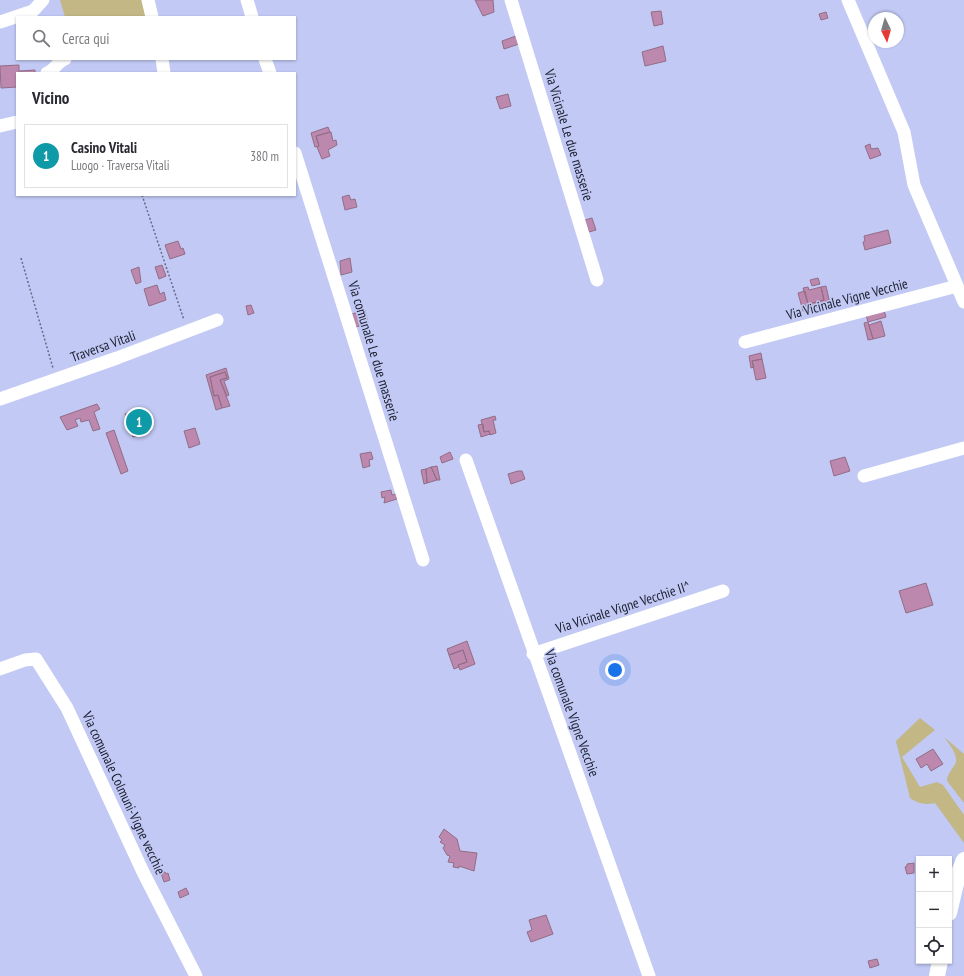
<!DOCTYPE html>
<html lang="it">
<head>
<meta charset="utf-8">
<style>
	body { margin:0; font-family:"PT Sans Narrow",sans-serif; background:#f2f2f3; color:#2b2b33 }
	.controls { position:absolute; right:12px; bottom:12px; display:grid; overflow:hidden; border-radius:0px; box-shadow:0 1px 3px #0004 }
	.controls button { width:36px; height:36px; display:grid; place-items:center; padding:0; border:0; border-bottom:1px solid #e1e1e2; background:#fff; color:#2b2b33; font:20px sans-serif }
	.compass { position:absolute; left:868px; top:12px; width:36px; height:36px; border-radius:50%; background:#fff; box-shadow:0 1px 3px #0004; rotate:175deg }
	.you { position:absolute; left:615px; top:670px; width:14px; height:14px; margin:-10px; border:3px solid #fff; border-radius:50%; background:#1a73e8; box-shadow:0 0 0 6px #1a73e833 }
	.badge { display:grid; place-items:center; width:26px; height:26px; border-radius:50%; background:#0b8043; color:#fff; font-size:13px; font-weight:700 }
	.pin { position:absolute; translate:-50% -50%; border:2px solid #fff; box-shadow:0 1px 4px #0006 }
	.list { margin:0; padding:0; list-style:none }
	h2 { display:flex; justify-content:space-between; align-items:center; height:52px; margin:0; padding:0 16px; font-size:17px }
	h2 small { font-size:13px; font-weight:400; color:#7c7c81 }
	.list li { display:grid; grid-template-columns:26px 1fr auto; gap:12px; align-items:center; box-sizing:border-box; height:64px; margin:0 8px 8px; padding:0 8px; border:1px solid #e1e1e2; border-radius:0px }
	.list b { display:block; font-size:15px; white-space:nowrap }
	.list p { margin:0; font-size:13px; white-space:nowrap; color:#7c7c81 }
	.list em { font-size:13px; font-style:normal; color:#7c7c81 }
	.icon { flex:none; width:22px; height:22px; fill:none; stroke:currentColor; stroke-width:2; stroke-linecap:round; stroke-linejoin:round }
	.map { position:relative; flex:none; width:964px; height:976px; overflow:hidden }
	.search { position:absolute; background:#fff; box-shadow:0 1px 3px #0004; left:16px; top:16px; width:280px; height:44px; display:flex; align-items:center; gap:10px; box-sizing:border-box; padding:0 14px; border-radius:0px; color:#7c7c81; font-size:15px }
	.panel { position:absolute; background:#fff; box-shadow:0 1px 3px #0004; left:16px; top:72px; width:280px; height:124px; border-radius:0px }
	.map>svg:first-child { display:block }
	.green { fill:#c2b785 }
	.building { fill:#bd88ae; stroke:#926d87 }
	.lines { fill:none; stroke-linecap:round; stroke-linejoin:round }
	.path { stroke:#666b88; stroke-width:1.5; stroke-dasharray:2 2; stroke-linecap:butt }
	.minor { stroke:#fff; stroke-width:13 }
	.major { stroke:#fff; stroke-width:16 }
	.labels { text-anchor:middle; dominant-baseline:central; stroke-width:3; stroke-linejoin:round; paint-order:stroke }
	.street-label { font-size:14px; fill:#1b1e2e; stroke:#c1c9f4 }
</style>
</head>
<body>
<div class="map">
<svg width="964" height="976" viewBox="0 0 964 976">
	<rect width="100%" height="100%" fill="#c1c9f4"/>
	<path class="green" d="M 60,0 L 146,0 L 149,17 L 65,17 Z
		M 920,718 L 935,730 L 902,757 L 920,787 L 937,782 L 943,785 L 964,815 L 964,843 L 935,803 C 925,805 919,804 910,798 L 896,741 Z
		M 944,737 L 964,754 L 964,803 L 947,781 C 947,775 951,771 954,766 C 961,757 949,744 944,737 Z"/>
	<path class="building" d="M 475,0 L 493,0 L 494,12 L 483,16 Z
		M 661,11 L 663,24 L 654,26 L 651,12 Z
		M 826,12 L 828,18 L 821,20 L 819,14 Z
		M 516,36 L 519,44 L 504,49 L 502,41 Z
		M 663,46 L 666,61 L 645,66 L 642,52 Z
		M 19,65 L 19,71 L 35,70 L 35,73 L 17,73 L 17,87 L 1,88 L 0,66 Z
		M 508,94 L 511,106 L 500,109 L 496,97 Z
		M 328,127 L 330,132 L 316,136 L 319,146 L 315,147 L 311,133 Z
		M 331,132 L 333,141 L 336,140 L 337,145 L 328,150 L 330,156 L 322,159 L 317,147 L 319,146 L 316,136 Z
		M 870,144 L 871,149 L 878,148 L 881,155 L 870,159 L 865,146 Z
		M 349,195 L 351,200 L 355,199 L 357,207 L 345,210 L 342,197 Z
		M 592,218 L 596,230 L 589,232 L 585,220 Z
		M 888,230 L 891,243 L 865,250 L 863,242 L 865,241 L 864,236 Z
		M 178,241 L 181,249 L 183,248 L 185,254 L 170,259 L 165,245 Z
		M 350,258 L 352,272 L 341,275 L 340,261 Z
		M 162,265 L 166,276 L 159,279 L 155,267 Z
		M 139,267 L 141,282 L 136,284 L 131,270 Z
		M 818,278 L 820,284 L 812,286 L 810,280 Z
		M 157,285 L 160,294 L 164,292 L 166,300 L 149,306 L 144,289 Z
		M 826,286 L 830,304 L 803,311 L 798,293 L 805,291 L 808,304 L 824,300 L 821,287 Z
		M 808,287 L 809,290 L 821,287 L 824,300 L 808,304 L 803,288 Z
		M 251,305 L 254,313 L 248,315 L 246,306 Z
		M 365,310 L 368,323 L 365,324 L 361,311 Z
		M 884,310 L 886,317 L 868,322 L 866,315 Z
		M 361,311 L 365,324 L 356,327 L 352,314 Z
		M 881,321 L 885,336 L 873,339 L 869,325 Z
		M 868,322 L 873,339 L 868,340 L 864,323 Z
		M 761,353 L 762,359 L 752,361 L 754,367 L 751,368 L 749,356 Z
		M 762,359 L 766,378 L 756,380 L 752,361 Z
		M 226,368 L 229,379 L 224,381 L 229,395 L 227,396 L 220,380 L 227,378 L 225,372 L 210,377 L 214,396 L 218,395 L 222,408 L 216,410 L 206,375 Z
		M 225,372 L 227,378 L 220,380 L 230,406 L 222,408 L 218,395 L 214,396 L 210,377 Z
		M 97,404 L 100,409 L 94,412 L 100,429 L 93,431 L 89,420 L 81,422 L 80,418 L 75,420 L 78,426 L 67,430 L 60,417 Z
		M 143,408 L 151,431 L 133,437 L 125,414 Z
		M 495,416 L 496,420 L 493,420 L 496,433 L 490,435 L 489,431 L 484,432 L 481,420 Z
		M 483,424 L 484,432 L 489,431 L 490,434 L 481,437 L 478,425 Z
		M 195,428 L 200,444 L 189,448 L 184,431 Z
		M 114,430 L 128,471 L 121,474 L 106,433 Z
		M 371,452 L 373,459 L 369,460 L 370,466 L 363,468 L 360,454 Z
		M 450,452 L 453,459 L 442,463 L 440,457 Z
		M 845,457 L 850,471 L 834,476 L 830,461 Z
		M 437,466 L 440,480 L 437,480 L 431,467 Z
		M 431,467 L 437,480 L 427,483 L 426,469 Z
		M 426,469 L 427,483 L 424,484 L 421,470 Z
		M 518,471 L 522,471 L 525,479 L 511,484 L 508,474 Z
		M 391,490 L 392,495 L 396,494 L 397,499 L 384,503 L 385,497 L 382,498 L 381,492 Z
		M 926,583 L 933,605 L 906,613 L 899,591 Z
		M 467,641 L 475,664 L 460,670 L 458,665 L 467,662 L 463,650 L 449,655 L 447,649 Z
		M 463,650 L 467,662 L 458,665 L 459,667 L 454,669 L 449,655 Z
		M 933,749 L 943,764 L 931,771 L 927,764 L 921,768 L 916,759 Z
		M 444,829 L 457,839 L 460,851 L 477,853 L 474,871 L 459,866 L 459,868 L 453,867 L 454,863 L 448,862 L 450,856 L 447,855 L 443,848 L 445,845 L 440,842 L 442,840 L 439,837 Z
		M 914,863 L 914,873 L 907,874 L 905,867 L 907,866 L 907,864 Z
		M 165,872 L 166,874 L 168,873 L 170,880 L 164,882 L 161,873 Z
		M 186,888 L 189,894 L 180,898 L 178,892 Z
		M 546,915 L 553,934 L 531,942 L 527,932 L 532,930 L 529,920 Z
		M 877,959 L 879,965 L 870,968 L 868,961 Z"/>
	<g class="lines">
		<path class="path" d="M 142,195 L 184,320
			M 21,258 L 53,368"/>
		<path class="minor" d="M 148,0 L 152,17
			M 247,0 L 252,17
			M 511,0 L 597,280
			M 848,0 L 904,132 L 914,185 L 964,302
			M 0,22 L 33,11 L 43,0
			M 162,59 L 164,73
			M 265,59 L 270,73
			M 47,73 C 55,70 57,62 65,59
			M 0,126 L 17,122
			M 295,153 L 423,560
			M 745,342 L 957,286
			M 0,399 L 117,358 L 217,320
			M 466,460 L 649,976
			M 864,476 L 964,448
			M 533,654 L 723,591
			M 0,669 L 25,660 L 36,659 L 67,708 L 143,872 L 196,976"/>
		<path class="major" d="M 949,913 L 958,875 L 964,860
			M 937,976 L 940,961"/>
	</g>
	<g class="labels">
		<g class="street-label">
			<text transform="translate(569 135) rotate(73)">Via Vicinale Le due masserie</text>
			<text transform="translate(847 299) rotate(-15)">Via Vicinale Vigne Vecchie</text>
			<text transform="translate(103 346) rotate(-20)">Traversa Vitali</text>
			<text transform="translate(374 351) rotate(73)">Via comunale Le due masserie</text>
			<text transform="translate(623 607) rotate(-18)">Via Vicinale Vigne Vecchie II^</text>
			<text transform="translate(572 713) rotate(70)">Via comunale Vigne Vecchie</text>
			<text transform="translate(124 793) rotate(65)">Via comunale Colmuni-Vigne vecchie</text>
		</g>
	</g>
</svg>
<div class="controls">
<button>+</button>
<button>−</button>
<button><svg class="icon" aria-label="locate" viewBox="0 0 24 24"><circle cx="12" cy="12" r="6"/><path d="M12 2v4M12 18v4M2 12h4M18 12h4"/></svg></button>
</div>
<svg class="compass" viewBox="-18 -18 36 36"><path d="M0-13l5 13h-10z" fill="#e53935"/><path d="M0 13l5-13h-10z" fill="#7c7c81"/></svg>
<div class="you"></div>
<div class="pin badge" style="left:139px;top:422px;background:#0f9aa8">1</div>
<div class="search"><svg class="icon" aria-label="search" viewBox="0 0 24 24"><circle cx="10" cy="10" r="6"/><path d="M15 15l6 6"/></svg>Cerca qui</div>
<section class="panel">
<h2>Vicino<small></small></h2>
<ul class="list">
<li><span class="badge" style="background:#0f9aa8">1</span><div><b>Casino Vitali</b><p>Luogo · Traversa Vitali</p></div><em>380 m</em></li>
</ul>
</section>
</div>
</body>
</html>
